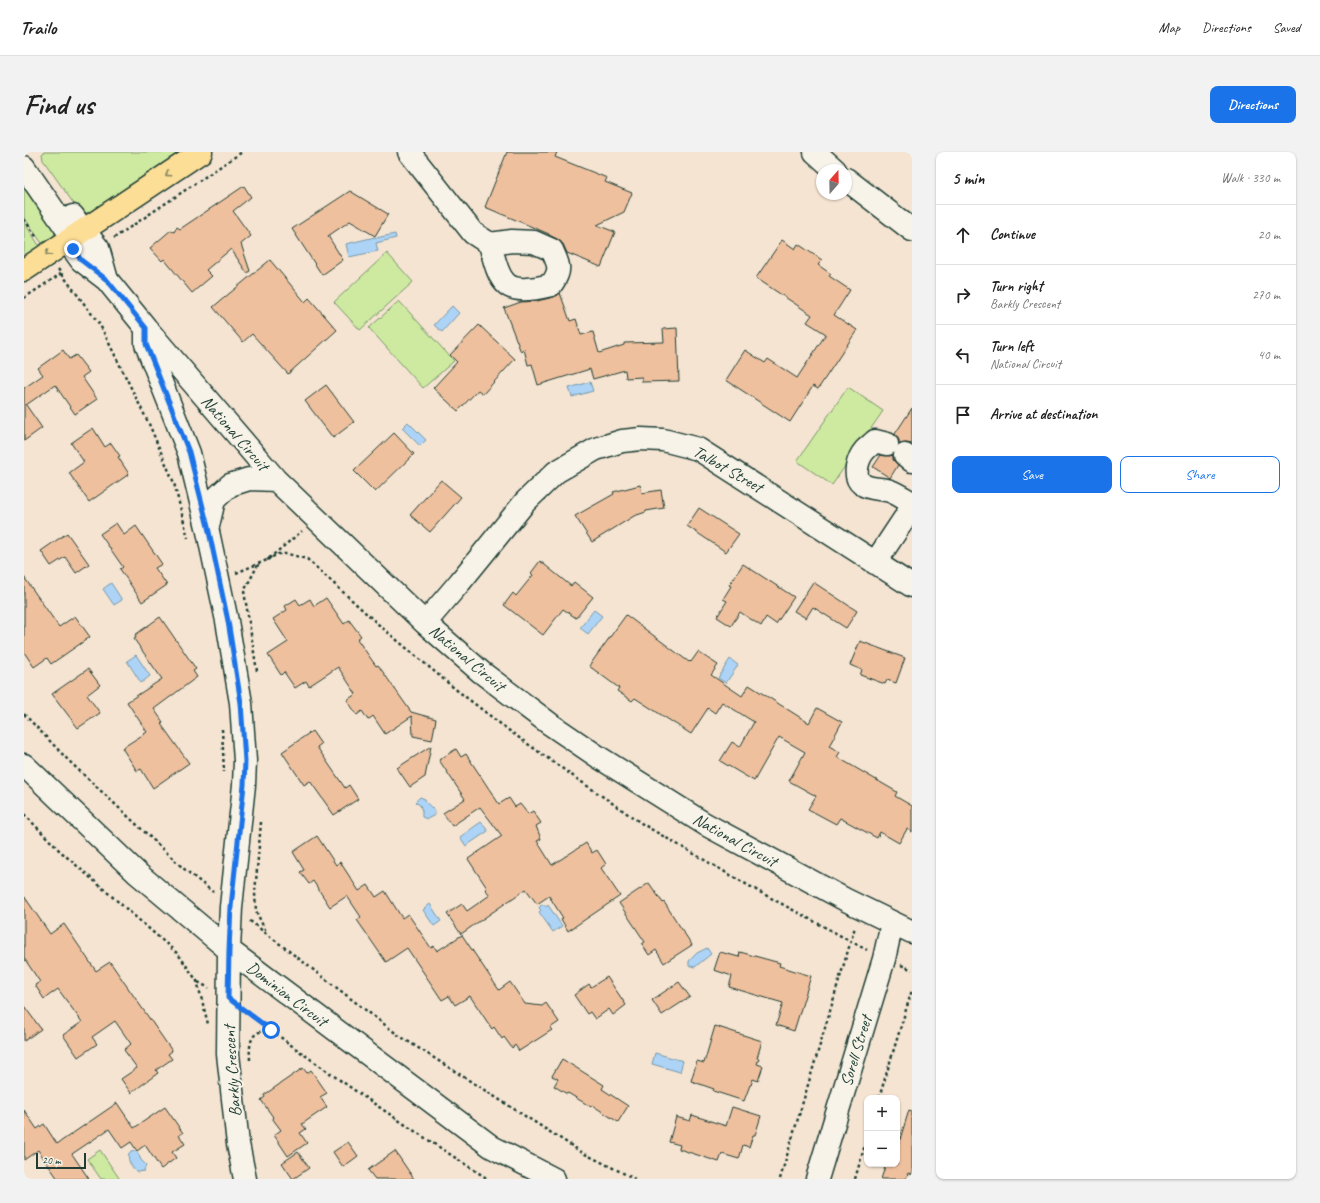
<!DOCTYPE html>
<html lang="en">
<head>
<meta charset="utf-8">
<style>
	body { margin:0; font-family:Caveat,sans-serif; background:#f2f2f2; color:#222 }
	.controls { position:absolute; right:12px; bottom:12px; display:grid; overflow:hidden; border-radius:8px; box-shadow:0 1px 3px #0004 }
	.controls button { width:36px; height:36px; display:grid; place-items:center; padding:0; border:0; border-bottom:1px solid #e0e0e0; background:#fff; color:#222; font:20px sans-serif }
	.compass { position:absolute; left:792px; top:12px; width:36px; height:36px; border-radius:50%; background:#fff; box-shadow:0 1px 3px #0004; rotate:20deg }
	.scale { position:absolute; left:12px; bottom:10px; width:50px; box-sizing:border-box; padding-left:4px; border:2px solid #1f3d34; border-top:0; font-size:11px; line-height:14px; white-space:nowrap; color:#1f3d34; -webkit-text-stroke:3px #f7f3e8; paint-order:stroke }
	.stop { position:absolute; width:12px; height:12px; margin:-9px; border:3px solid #1a73e8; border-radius:50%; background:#fff }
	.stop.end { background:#1a73e8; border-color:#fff; box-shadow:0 1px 4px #0008 }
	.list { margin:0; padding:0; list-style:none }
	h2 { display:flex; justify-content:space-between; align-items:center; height:52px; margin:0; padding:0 16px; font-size:17px }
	h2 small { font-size:13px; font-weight:400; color:#767676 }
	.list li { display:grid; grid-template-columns:26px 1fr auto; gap:12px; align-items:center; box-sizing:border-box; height:60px; padding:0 16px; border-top:1px solid #e0e0e0 }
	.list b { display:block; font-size:15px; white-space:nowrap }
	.list p { margin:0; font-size:13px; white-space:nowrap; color:#767676 }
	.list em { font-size:13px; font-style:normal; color:#767676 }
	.actions { display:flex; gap:8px; padding:12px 16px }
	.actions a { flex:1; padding:9px 0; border:1px solid #1a73e8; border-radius:8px; text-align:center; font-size:14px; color:#1a73e8 }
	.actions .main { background:#1a73e8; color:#fff }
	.icon { flex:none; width:22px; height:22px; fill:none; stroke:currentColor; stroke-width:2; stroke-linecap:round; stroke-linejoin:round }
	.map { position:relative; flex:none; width:888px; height:1027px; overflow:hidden; border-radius:8px }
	header { display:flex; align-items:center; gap:24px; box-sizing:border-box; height:56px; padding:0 20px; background:#fff; border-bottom:1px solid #e0e0e0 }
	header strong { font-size:19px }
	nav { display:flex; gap:22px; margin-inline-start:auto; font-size:14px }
	.intro { display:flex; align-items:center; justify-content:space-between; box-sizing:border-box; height:96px; padding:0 24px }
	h1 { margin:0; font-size:28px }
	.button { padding:10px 18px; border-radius:8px; background:#1a73e8; color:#fff; font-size:14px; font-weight:700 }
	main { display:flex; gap:24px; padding:0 24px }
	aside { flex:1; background:#fff; border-radius:8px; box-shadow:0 1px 3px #0004 }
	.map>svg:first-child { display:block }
	.green { fill:#ceeaa0; stroke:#76946a }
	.water { fill:#add4f7; stroke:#7498a9 }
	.building { fill:#efc09e; stroke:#1f3d34 }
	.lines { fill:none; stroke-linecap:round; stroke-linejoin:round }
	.minor-casing { stroke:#1f3d34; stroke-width:25 }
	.major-casing { stroke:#1f3d34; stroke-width:25 }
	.path { stroke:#1f3d34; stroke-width:2.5; stroke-dasharray:3 3; stroke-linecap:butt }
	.minor { stroke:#f7f3e8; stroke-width:22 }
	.major { stroke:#fcde96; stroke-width:22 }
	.oneway { stroke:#828560 }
	.route { stroke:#1a73e8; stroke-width:5 }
	.labels { text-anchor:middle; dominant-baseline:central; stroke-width:4; stroke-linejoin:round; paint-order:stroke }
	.street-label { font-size:17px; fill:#1f3d34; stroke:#f7f3e8 }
</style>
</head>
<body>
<header>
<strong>Trailo</strong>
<nav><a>Map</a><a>Directions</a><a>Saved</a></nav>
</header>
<div class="intro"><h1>Find us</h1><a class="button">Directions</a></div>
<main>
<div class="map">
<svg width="888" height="1027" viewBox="0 0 888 1027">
	<rect width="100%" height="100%" fill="#f5e4d2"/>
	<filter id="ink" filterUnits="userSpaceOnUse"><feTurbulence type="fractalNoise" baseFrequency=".025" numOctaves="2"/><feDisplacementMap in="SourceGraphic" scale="8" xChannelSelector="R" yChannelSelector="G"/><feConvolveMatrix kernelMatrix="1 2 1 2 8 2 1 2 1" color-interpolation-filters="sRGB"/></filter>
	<g filter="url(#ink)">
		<path class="green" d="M 20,0 L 155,0 L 64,61 L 55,59 L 19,8 L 18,2 Z
			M 0,24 L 32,73 L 30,84 L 20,92 L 17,90 L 0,65 Z
			M 0,70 L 16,95 L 0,105 Z
			M 363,101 L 389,130 L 336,178 L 310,150 Z
			M 375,149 L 430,209 L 399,236 L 345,176 Z
			M 824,235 L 859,259 L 808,333 L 773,309 Z
			M 76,998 L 95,1026 L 94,1027 L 77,1027 L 63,1007 Z"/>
		<path class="water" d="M 371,82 L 372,86 L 352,91 L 354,99 L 325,105 L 322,92 L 351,85 L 352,86 Z
			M 428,154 L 435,161 L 418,180 L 410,173 Z
			M 566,230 L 569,239 L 548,245 L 545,236 Z
			M 384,270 L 402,288 L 396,294 L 378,276 Z
			M 87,431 L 98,448 L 90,453 L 79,437 Z
			M 570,458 L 578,464 L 564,482 L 556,476 Z
			M 112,503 L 126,524 L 117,531 L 103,509 Z
			M 706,507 L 714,513 L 702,531 L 694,526 Z
			M 396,645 L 401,647 C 402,653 408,654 411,660 L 411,663 L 403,667 L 398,665 L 398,659 L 396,653 L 391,650 Z
			M 457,670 L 464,679 L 442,694 L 436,685 Z
			M 406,752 L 417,769 L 410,774 L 399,758 Z
			M 517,753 L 521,753 L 522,755 L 524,753 L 538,774 L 529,780 L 515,760 L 517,758 L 515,756 Z
			M 683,796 L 687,802 L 671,815 L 665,814 L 665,809 L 673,801 Z
			M 631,901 L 659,909 L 656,920 L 628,912 Z
			M 110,999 L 114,1001 L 117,1008 L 122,1013 L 120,1019 L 113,1020 C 107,1014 103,1009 105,1001 Z"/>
		<path class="building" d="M 483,0 L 533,0 L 531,5 L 583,26 L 581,30 L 608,41 L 600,60 L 573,73 L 591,80 L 577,115 L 543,101 L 539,92 L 533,87 L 525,83 L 525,82 L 461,55 Z
			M 220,34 L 227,45 L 209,59 L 227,84 L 217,92 L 226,119 L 223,121 L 207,97 L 182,118 L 188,124 L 168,141 L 140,107 L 138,109 L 126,96 L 147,78 L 150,80 L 153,75 L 156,77 Z
			M 326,39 L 364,62 L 351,84 L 326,69 L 304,84 L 319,108 L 298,123 L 268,77 Z
			M 758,88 L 771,97 L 774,92 L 798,108 L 794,113 L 807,122 L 805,124 L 826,138 L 810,163 L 833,178 L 794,237 L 789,234 L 766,270 L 702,228 L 721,198 L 741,211 L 744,207 L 773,226 L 802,182 L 783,170 L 788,163 L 732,126 Z
			M 246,108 L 281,150 L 285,146 L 313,178 L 264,222 L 228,182 L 219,190 L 189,155 Z
			M 536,141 L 546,169 L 552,167 L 557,183 L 569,180 L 575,201 L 600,193 L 600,191 L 640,190 L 639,177 L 653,176 L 655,229 L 618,230 L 618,225 L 602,226 L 601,218 L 569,227 L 566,217 L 514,233 L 508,212 L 504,213 L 500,197 L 497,200 L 480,156 L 497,150 L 513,149 L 530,145 Z
			M 455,173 L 491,207 L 459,242 L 454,238 L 434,259 L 409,236 L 433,210 L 426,203 Z
			M 39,198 L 45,207 L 52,203 L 65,220 L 58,225 L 73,247 L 51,262 L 31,233 L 2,253 L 18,276 L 0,289 L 0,236 L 19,223 L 14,216 Z
			M 302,233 L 330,270 L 309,286 L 281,249 Z
			M 888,256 L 888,292 L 883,291 L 875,292 L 875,288 L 871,282 Z
			M 69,276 L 81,295 L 87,291 L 96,304 L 94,305 L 105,322 L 65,350 L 45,321 L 60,310 L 47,291 Z
			M 370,281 L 390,302 L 351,340 L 330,319 Z
			M 857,303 L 866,304 L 869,303 L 869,308 L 874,313 L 866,326 L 849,315 Z
			M 417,328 L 437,345 L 406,380 L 386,363 Z
			M 616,333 L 618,341 L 637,338 L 640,356 L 622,359 L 622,360 L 610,364 L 568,390 L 551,364 L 590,342 L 589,340 Z
			M 675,356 L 715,382 L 702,400 L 663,374 Z
			M 92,371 L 100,383 L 112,374 L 138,412 L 131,416 L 143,433 L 118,450 L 96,417 L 99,415 L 76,382 Z
			M 43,381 L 65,412 L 52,421 L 41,405 L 27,414 L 17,399 Z
			M 516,409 L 547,434 L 550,430 L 569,445 L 552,466 L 539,457 L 519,483 L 480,453 L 489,441 L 492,444 L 509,423 L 507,421 Z
			M 719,412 L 770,445 L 752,472 L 742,465 L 737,474 L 716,460 L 707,474 L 693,465 L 703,449 L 699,447 L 707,434 L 705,433 Z
			M 0,425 L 35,475 L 51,464 L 66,485 L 27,512 L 23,506 L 10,515 L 0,500 Z
			M 789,430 L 833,459 L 822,476 L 789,455 L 782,466 L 770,459 Z
			M 302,446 L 320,472 L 325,468 L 337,484 L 333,487 L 352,514 L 354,513 L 387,560 L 412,567 L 408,588 L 389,584 L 388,564 L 361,582 L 349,564 L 344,568 L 338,559 L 333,563 L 323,548 L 332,542 L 314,515 L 285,534 L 282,529 L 271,536 L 260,520 L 257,523 L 244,503 L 264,490 L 249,467 L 263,458 L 261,454 L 272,447 L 276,453 L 286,447 L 290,454 Z
			M 602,463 L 665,510 L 666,509 L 667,510 L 674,500 L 694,513 L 687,523 L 718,544 L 725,533 L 785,571 L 793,556 L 818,570 L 805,594 L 816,600 L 813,605 L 873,640 L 871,644 L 888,654 L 888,680 L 883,677 L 875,691 L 856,680 L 853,686 L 816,666 L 812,672 L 784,657 L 792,644 L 765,629 L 781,600 L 755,585 L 730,629 L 696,609 L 708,590 L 716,595 L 730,570 L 698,550 L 691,561 L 684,556 L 667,582 L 611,546 L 608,549 L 593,539 L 595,536 L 565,514 Z
			M 136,465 L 172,517 L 169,519 L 173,525 L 130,557 L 139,570 L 137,572 L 165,611 L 129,636 L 117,617 L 113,619 L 98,596 L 123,580 L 103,550 L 138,527 L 110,487 L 112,486 L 111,483 Z
			M 836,489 L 881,506 L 872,531 L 863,528 L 861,532 L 836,523 L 838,518 L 826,513 Z
			M 64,517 L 76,533 L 63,543 L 76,561 L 54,576 L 28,542 Z
			M 288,579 L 297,592 L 293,595 L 321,636 L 325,633 L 334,647 L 310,663 L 286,629 L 280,633 L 258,600 Z
			M 407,594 L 401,625 L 386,635 L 373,616 Z
			M 432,597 L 437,605 L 442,602 L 475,652 L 485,646 L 491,655 L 496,652 L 504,662 L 509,659 L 517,671 L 512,674 L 517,687 L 513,689 L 528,713 L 562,691 L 568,701 L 573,698 L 582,712 L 577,716 L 596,744 L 544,779 L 537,767 L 539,766 L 525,744 L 513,752 L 502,737 L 437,782 L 423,762 L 438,752 L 443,759 L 466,743 L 461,737 L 463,736 L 444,707 L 478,684 L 456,655 L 428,674 L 419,661 L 441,647 L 415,608 Z
			M 293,684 L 312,713 L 316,710 L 335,739 L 344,733 L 352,745 L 361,739 L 378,766 L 384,762 L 407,796 L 410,794 L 413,799 L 438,783 L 475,838 L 486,830 L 501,852 L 518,854 L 522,851 L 535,870 L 526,876 L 528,878 L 495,899 L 491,893 L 488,896 L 480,885 L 478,887 L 470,875 L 468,877 L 446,844 L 431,853 L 425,844 L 418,848 L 383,796 L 362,810 L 333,768 L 337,765 L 323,744 L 306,755 L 289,729 L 285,732 L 276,720 L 280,718 L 269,700 Z
			M 625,731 L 639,751 L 640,750 L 668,793 L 640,811 L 632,798 L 625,803 L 618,792 L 621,790 L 595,751 Z
			M 0,744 L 26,782 L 40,772 L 72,819 L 86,810 L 148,899 L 144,902 L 148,907 L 132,918 L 134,921 L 107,941 L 97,927 L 113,916 L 100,898 L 107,892 L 91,869 L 68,885 L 73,892 L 54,905 L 39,883 L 58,870 L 34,837 L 20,847 L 11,833 L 16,830 L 0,806 Z
			M 696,800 L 715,805 L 716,800 L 756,811 L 755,814 L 787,824 L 770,879 L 752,873 L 759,851 L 705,835 L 708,824 L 690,818 Z
			M 583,825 L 602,853 L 589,863 L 585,857 L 571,867 L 566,860 L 563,862 L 550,843 L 565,832 L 567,835 Z
			M 655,830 L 666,845 L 638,863 L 628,848 Z
			M 0,854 L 17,877 L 0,889 Z
			M 691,874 L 738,889 L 733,906 L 735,906 L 733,912 L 739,914 L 734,929 L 729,927 L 727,933 L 726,933 L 720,949 L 689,939 L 690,937 L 667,929 L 673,909 L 680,911 Z
			M 538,907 L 580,933 L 578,937 L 604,954 L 594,970 L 568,953 L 567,955 L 544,941 L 543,942 L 530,934 L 534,927 L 528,924 Z
			M 279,916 L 283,921 L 287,918 L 303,941 L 296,945 L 303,955 L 278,972 L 282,977 L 276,981 L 283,991 L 264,1004 L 250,983 L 257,978 L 248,966 L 249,965 L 237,948 L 241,945 L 240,943 Z
			M 93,951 L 110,976 L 141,955 L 159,981 L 155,983 L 161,992 L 148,1000 L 152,1006 L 137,1017 L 121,993 L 113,999 L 107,990 L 98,996 L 85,977 L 48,1002 L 65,1027 L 34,1027 L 14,998 L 0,1008 L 0,958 L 13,977 L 20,972 L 33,992 Z
			M 708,955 L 737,964 L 731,983 L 729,983 L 725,995 L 719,993 L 715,1007 L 698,1002 L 695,1010 L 655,997 L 656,993 L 645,990 L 652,965 L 666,969 L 668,963 L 702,974 Z
			M 885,958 L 888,959 L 888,1023 L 884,1021 L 882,1027 L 857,1027 L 862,1012 L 873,1012 L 873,997 Z
			M 324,990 L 334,1004 L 319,1015 L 309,1000 Z
			M 371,999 L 390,1027 L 351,1027 L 344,1018 Z
			M 274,1000 L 285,1016 L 269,1027 L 258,1011 Z"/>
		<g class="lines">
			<defs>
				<path id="minor" d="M 385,0 L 449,81 L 466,92 L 488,89 L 510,90 L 528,98 C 535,113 538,118 527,133 C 481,144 477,135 466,92
					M 791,0 L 811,18
					M 0,15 L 49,86 L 49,97 L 57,108 L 83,128 L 122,176 L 252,328 L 401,471 L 457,520 L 526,572 L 576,606 L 681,672 L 822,748 L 888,780
					M 822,27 L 888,78
					M 49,64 L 59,79 L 66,86 L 74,96 L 83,128
					M 122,178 L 122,192 L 165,301 L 183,375 L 203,469 L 217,551 L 221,609 L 220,633 L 207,755 L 205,798 L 204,902 L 214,992 L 221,1027
					M 863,292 L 851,289 C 848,292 844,295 841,298 C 834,306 828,324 838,332 C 846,338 857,336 866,339 C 874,342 881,347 888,351
					M 881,303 L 888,309
					M 184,374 L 190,348 L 206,333 L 225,327 L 252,328
					M 851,411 L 888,355
					M 401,471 L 436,430 L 501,350 L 532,320 L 572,297 L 598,289 L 617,287 L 639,288 L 674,297 L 888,434
					M 0,613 L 113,721 L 205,798 L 468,995 L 530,1027
					M 793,1027 L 860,807 L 868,771"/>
				<path id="major" d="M 0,118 L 177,0"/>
			</defs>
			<use href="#minor" class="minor-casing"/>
			<use href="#major" class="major-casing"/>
			<path class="path" d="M 0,67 L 13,86
				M 90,86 L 218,0
				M 34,117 L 76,173 L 125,272 L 150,331 L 164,386
				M 0,146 L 38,121
				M 243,408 L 254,402 L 264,402 L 283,407 L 355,473 L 430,536 L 487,580 L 546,622 L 620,673 L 734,739 L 843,798
				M 212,421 L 243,408 L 278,379
				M 233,519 L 220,439 L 235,411
				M 0,562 L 45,609 L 159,716 L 189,740
				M 198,577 L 200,620
				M 0,662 L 36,699 L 154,802 L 173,829 L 184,872
				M 237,670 L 231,741 L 232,759 L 242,780
				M 226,769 L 374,883 L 559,1001 L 611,1027
				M 877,813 L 888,818
				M 174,830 L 185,836
				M 223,860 C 301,920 382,974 464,1027
				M 226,908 C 225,892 226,877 246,879
				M 855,946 L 888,838
				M 756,1027 L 831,775
				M 831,1027 L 843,986"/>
			<use href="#minor" class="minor"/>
			<use href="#major" class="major"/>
		</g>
		<defs><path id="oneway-chevron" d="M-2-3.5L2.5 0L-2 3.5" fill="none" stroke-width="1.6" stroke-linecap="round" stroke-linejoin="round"/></defs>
		<g class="oneway">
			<use href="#oneway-chevron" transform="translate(144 22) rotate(146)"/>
			<use href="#oneway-chevron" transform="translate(24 101) rotate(146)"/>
		</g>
	</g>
	<g class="lines" filter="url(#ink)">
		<path class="route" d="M 49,97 L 57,108 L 83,128 L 122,176 L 122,192 L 165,300 L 184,375 L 204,469 L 217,551 L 221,609 L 220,633 L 207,755 L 205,798 L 204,846 L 247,878"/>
	</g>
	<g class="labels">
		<g class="street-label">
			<text transform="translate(211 281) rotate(49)">National Circuit</text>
			<text transform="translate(704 317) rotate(30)">Talbot Street</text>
			<text transform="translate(443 506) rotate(40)">National Circuit</text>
			<text transform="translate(711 688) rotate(29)">National Circuit</text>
			<text transform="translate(263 842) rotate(37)">Dominion Circuit</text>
			<text transform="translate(832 899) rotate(-73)">Sorell Street</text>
			<text transform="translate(208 919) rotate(-94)">Barkly Crescent</text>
		</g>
	</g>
</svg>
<div class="controls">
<button>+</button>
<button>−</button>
</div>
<svg class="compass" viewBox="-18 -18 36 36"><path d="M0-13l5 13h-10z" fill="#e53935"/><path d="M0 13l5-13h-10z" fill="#767676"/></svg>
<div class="scale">20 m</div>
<div class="stop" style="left:247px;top:878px"></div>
<div class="stop end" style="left:49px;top:97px"></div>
</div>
<aside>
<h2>5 min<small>Walk · 330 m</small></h2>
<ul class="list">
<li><svg class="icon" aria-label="ahead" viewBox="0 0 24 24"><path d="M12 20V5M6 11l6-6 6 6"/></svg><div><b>Continue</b></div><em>20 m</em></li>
<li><svg class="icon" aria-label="right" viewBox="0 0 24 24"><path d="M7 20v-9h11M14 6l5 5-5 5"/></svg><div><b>Turn right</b><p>Barkly Crescent</p></div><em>270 m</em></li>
<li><svg class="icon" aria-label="left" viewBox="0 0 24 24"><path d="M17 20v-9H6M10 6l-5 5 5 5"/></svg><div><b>Turn left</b><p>National Circuit</p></div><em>40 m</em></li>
<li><svg class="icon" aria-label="arrive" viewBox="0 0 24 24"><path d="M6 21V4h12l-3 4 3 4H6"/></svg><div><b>Arrive at destination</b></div></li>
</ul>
<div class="actions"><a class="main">Save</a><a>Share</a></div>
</aside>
</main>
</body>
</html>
